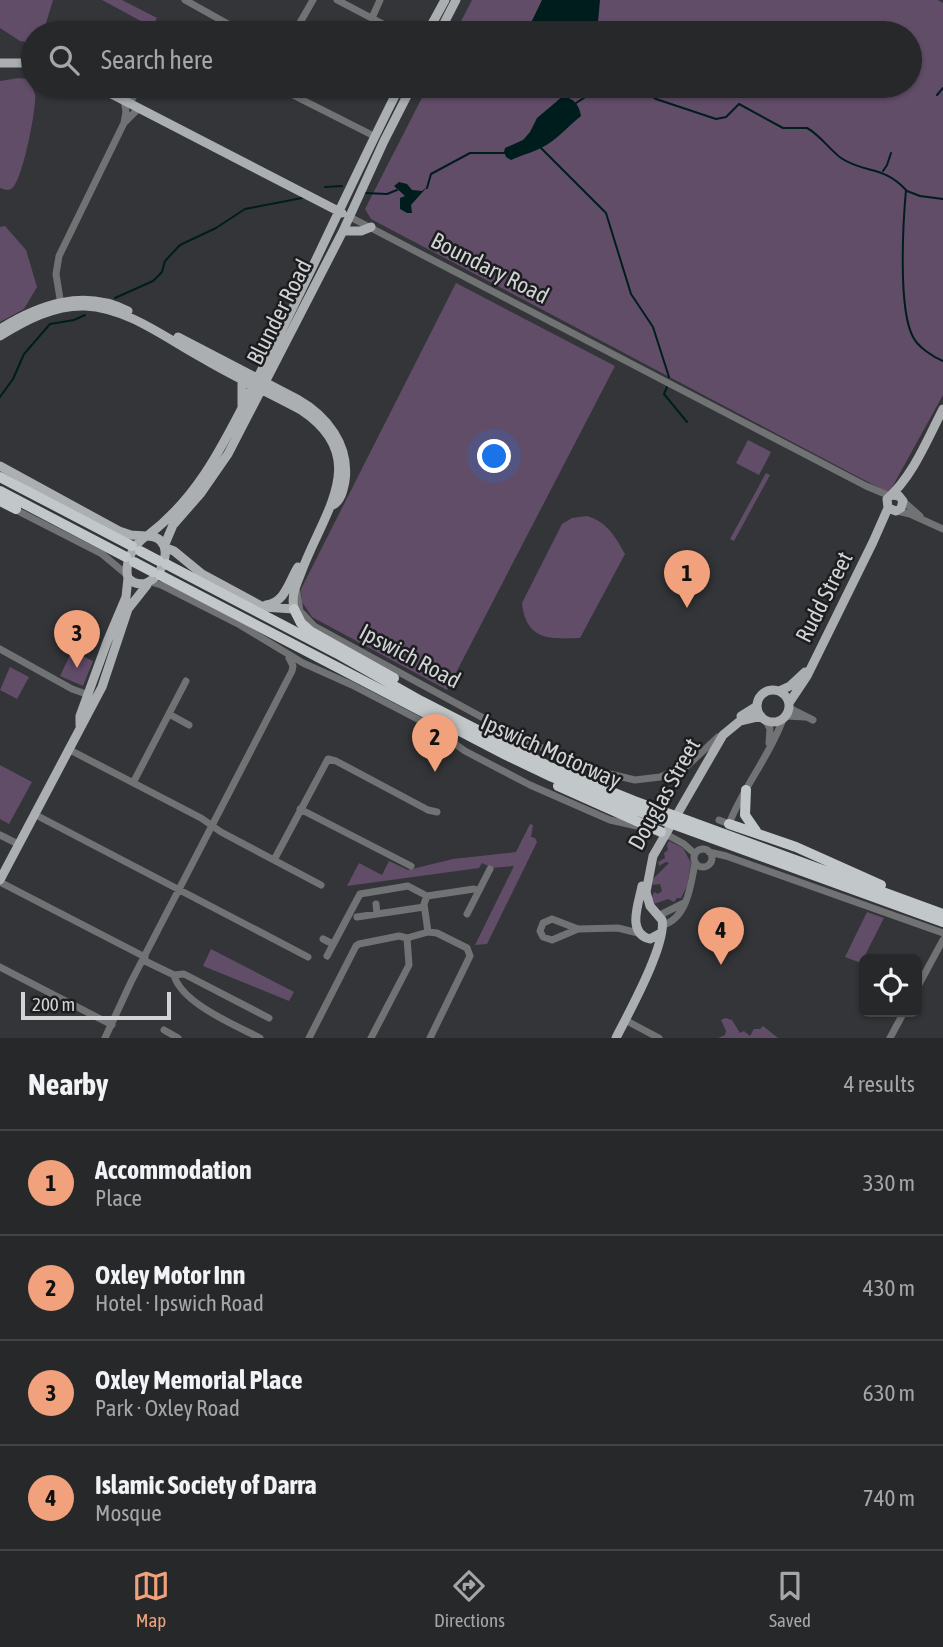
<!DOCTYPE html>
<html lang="en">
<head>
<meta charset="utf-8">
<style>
	body { margin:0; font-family:"Asap Condensed",sans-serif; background:#323436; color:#f1f3f6 }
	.controls { position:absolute; right:21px; bottom:21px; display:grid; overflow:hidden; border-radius:10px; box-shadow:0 2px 5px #0004 }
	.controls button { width:63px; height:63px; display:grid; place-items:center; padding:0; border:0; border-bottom:2px solid #424447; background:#26282a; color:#f1f3f6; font:35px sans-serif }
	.scale { position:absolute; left:21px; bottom:18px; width:150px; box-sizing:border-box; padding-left:7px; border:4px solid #d1d3d5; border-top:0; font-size:19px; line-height:24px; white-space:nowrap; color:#d1d3d5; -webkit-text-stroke:5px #1c1d1e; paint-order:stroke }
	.you { position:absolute; left:495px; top:457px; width:24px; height:24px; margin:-18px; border:5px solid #fff; border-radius:50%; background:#1a73e8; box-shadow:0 0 0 10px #1a73e833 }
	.badge { display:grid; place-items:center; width:46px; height:46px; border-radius:50%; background:#f1a17b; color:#111; font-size:23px; font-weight:700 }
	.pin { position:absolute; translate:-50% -58px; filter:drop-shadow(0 2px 4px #0008) }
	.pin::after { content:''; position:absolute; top:37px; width:24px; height:21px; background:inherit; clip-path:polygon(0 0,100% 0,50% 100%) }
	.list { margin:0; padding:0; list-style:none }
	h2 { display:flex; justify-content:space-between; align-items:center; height:91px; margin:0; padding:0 28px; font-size:30px }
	h2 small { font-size:23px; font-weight:400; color:#a4a6a8 }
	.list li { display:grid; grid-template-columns:46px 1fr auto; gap:21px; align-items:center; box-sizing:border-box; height:105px; padding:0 28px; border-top:2px solid #424447 }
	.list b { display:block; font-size:26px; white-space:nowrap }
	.list p { margin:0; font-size:23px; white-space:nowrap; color:#a4a6a8 }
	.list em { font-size:23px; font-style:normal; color:#a4a6a8 }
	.icon { flex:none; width:38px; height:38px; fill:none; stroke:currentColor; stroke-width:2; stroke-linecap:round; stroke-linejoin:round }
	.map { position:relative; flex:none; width:943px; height:1038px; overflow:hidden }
	.search { position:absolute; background:#26282a; box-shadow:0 2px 5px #0004; left:21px; right:21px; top:21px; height:77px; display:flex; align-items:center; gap:18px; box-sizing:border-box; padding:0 24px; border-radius:38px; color:#a4a6a8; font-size:26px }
	.sheet { height:511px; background:#26282a }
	nav { display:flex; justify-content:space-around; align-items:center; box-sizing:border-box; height:98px; border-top:2px solid #424447; background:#26282a; font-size:19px; color:#a4a6a8 }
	nav a { display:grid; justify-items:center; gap:4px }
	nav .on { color:#f1a17b }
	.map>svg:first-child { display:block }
	.green { fill:#624d69 }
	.water { fill:#001d1e }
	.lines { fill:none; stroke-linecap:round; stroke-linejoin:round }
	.stream { stroke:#001d1e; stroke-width:2 }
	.minor { stroke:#707273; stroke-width:7 }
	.major { stroke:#abafb1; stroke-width:9 }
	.highway { stroke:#c2c7c9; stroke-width:10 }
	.labels { text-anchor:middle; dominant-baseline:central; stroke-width:5; stroke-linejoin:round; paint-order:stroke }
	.street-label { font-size:23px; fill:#d1d3d5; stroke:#1c1d1e }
</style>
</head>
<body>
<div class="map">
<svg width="943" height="1038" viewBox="0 0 943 1038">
	<rect width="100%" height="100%" fill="#333538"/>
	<path class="green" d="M 0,0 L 53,0 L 43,33 L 33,33 L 33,43 L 20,41 L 0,28 Z
		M 102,0 L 122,0 L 157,18 L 152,27 Z
		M 472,0 L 938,0 L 943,3 L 943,395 L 890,491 L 885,491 L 371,219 L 365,209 L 428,86 L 910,86 L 910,33 L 455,33 Z
		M 19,78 L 26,79 C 30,84 33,88 35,94 C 37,107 22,185 11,189 C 7,191 3,189 0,188 L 0,81 Z
		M 5,226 L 26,250 L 37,287 L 24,309 L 0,322 L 0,227 Z
		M 456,283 L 615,366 L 447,690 L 312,617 L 302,602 L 301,589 Z
		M 748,440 L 771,452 L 759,475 L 736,463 Z
		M 766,473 L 770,475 L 734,541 L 730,539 Z
		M 587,516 C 607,522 615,536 625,554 L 580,638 C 550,639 526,641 522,603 L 562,524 L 572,518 Z
		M 72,651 L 93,661 L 83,686 L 60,676 Z
		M 10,667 L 29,677 L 17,699 L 0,690 Z
		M 0,765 L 32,782 L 9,824 L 0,819 Z
		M 530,824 L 533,825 L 531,837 L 535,838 L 537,842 L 487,944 L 475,945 L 514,866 L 492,868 L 482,863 L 479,868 L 347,886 L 359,863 L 382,875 L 389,861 L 408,870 L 453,859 L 516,852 Z
		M 669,841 L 683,848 L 691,863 L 687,886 L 681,898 L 677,898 L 674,902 L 668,899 L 654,904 L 651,900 L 654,892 L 658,894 L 662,891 L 660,884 L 653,885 L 652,880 L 669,863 L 666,862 L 659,866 L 658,862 L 665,858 L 664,853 L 668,850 L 667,845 Z
		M 867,912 L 884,918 L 861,963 L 845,957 Z
		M 211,949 L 294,992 L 289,1001 L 203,966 Z
		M 725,1018 L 732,1020 L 740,1033 L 744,1031 L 750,1036 L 754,1029 L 760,1029 L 763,1026 L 778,1038 L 718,1038 L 725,1035 L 726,1031 L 721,1020 Z"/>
	<path class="water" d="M 542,0 L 600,0 L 597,33 L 526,33 Z
		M 563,96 C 574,99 579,104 581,116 C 568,126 556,141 541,148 C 531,153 522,155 511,160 L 506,157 L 504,152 L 505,148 L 523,140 L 530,132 L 537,118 Z
		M 399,182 L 407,184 L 412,190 L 422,191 L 428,186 L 411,205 L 412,213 L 407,213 L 400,209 L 400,198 L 405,196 L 394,186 Z"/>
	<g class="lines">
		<path class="stream" d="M 634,86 L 656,99 L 716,119 L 726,117 L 739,104 L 783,128 L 807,128 C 820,135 829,149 841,158 C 865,174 883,165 906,190 C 903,223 898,309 913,337 C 918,347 933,357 943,361
			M 937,95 L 943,88
			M 576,103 L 601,87 L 608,86
			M 541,148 L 606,213 L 631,294 L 653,327 L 669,377
			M 883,171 L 887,165 L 891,153
			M 325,187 L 342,186
			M 427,188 L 431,174 L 470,153 L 506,153
			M 907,191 L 920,196 L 943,199
			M 365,193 L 387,194 L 397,190
			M 115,298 L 153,281 L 162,272 L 165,261 L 180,245 L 216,228 L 245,209 L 302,198
			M 667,387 L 664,394 L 687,422
			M 0,397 L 13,379 L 24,354 L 50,324 L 74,320 L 85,315"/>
		<path class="minor" d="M 185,0 L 244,33
			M 337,0 L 400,33
			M 372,18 L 380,0
			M 169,33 L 174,33
			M 294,33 L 313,0
			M 275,86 L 374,136
			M 130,103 L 139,86
			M 124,123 L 126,112 L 124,100
			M 350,217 L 866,486 L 890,496
			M 61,305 L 56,274 L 59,256 L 124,123 L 139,108
			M 903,501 L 920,516
			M 12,508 L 102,554 L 126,574
			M 897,511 L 910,514 L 943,529
			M 151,582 L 161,585 L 240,625 L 303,663 L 352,685 L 427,724 L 465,751 L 530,785 L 610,820 L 646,828
			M 297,592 L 300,611 L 314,626 L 522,739 L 593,770 L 635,780 L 660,777 L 687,766 L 718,737
			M 0,649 L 72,689 L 92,696
			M 789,708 L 813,720
			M 169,714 L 189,725
			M 786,716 L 805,717
			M 766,721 L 770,729 L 769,743
			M 68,749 L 201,818 L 221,832 L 321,885
			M 133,783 L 186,681
			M 300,809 L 411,866
			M 34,814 L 308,957
			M 719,820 L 729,824 C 743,787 770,756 783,719
			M 664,833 L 684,844 L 695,854
			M 0,835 L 18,844
			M694 858a9 9 0 1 1 18 0a9 9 0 1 1-18 0Z
			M 709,852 L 726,856 L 943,933
			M 274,860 L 328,759 L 336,761 L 428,810 L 437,812
			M 0,882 L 145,957
			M 376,904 L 377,914
			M 467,914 L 490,869
			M 660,915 L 684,903
			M 357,917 L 424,907
			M 663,925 C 688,918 691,883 695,863
			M 578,929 L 552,940 L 543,937 L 540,931 L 543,923 L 552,919 L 578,929 L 618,928 L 638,933
			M 428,932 L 424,904 L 427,896 L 474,889 L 479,891
			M 323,939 L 333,944
			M 327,956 L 360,894 L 408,886 L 427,896
			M 143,960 L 174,975 L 184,974 L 269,1018
			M 0,967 L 112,1025
			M 174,975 C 181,1003 235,1025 260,1038
			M 917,988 L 943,940
			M 625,1020 L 659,1038
			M 164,1030 L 178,1038
			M 105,1038 L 131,982 L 292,671 L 293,666 L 289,658
			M 309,1038 L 356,946 L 359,944 L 399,936 L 407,938 L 428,932 L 437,933 L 467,948 L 470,956 L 430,1038
			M 371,1038 L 409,965 L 407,938
			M 890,1038 L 904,1012"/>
		<path class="major" d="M 427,33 L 445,0
			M 439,33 L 456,0
			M 0,63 L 33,63
			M 96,86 L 342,213
			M 343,231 L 361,231 L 371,227
			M 0,329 C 40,304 84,289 128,311
			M 0,336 C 26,320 54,305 85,306 C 129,308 168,340 206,360 C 237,378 269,393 301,410 C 374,458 322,514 301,573 C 296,586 291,595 294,609 L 263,607 L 202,574 L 174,551 L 166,548
			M 178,337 L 297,399 C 327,416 350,445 345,481 C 343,491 341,500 333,505
			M 242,406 L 242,380
			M 0,466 L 119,531 L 131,535 L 146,536
			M 893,495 L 899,496 L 903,501 L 901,508 L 896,511 L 888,508 L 887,499 C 913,476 927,440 943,409
			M 146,536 C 186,535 155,604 128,578 C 124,563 133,545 146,536 Z
			M 147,536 C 202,495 227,436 258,377 C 308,281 351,182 400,86
			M 165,544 L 173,525 L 201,493 L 228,454 L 343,231 L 384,141 L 412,86
			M 266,605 C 285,603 289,581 298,567
			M757 706a16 16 0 1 1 32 0a16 16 0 1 1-32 0Z
			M 779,691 L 790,686 L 805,672
			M 789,703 L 807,676 L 873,542 L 888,508
			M 741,716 L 757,706
			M 80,725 L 80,716 L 107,642 L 126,597 L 128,578
			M 0,880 L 102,687 L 128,609 L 147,585
			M 642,886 C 639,903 626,933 650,939 L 661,933
			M 616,1038 C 628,1014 667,944 662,920 L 650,906 L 646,892 L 653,856 L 723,735 L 740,721 L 761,716"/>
		<path class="highway" d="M 0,477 L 132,546
			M 0,491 L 126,557
			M 0,501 L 16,509
			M 140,551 L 159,561
			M 134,562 L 153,572
			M 166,564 L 336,653 L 421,701 L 552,768 L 634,801 L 943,914
			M 160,575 L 506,755 L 550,776 L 659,819 L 943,922
			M 294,609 L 301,623 L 310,631 L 394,678
			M 558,786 L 661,832
			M 746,790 L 745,815 L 756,831
			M 729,824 L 796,847 L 881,885"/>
	</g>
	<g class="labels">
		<g class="street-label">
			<text transform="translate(490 268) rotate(27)">Boundary Road</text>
			<text transform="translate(279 312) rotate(-63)">Blunder Road</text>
			<text transform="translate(824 597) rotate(-63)">Rudd Street</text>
			<text transform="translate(410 656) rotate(28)">Ipswich Road</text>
			<text transform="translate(551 751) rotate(24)">Ipswich Motorway</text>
			<text transform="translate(664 794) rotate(-61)">Douglas Street</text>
		</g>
	</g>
</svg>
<div class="controls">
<button><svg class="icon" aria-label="locate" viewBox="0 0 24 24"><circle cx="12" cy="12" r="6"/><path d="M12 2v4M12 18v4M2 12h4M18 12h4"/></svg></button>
</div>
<div class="scale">200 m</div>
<div class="you"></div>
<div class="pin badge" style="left:687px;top:608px">1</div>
<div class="pin badge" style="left:435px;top:772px">2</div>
<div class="pin badge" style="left:77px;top:668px">3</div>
<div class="pin badge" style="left:721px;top:965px">4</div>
<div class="search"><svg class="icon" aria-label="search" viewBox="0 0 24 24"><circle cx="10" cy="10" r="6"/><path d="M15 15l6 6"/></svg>Search here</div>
</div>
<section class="sheet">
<h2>Nearby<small>4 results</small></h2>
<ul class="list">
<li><span class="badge">1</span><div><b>Accommodation</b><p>Place</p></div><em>330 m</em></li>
<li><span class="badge">2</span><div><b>Oxley Motor Inn</b><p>Hotel · Ipswich Road</p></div><em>430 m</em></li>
<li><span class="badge">3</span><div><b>Oxley Memorial Place</b><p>Park · Oxley Road</p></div><em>630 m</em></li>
<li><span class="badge">4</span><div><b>Islamic Society of Darra</b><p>Mosque</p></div><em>740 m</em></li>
</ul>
</section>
<nav>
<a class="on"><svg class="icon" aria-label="map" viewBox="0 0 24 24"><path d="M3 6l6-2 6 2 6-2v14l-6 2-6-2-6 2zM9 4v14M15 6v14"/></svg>Map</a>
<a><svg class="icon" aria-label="directions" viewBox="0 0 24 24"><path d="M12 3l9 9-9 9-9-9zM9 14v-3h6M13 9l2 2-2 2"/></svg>Directions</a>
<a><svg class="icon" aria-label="saved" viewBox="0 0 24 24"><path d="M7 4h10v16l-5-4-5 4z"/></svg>Saved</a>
</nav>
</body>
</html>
